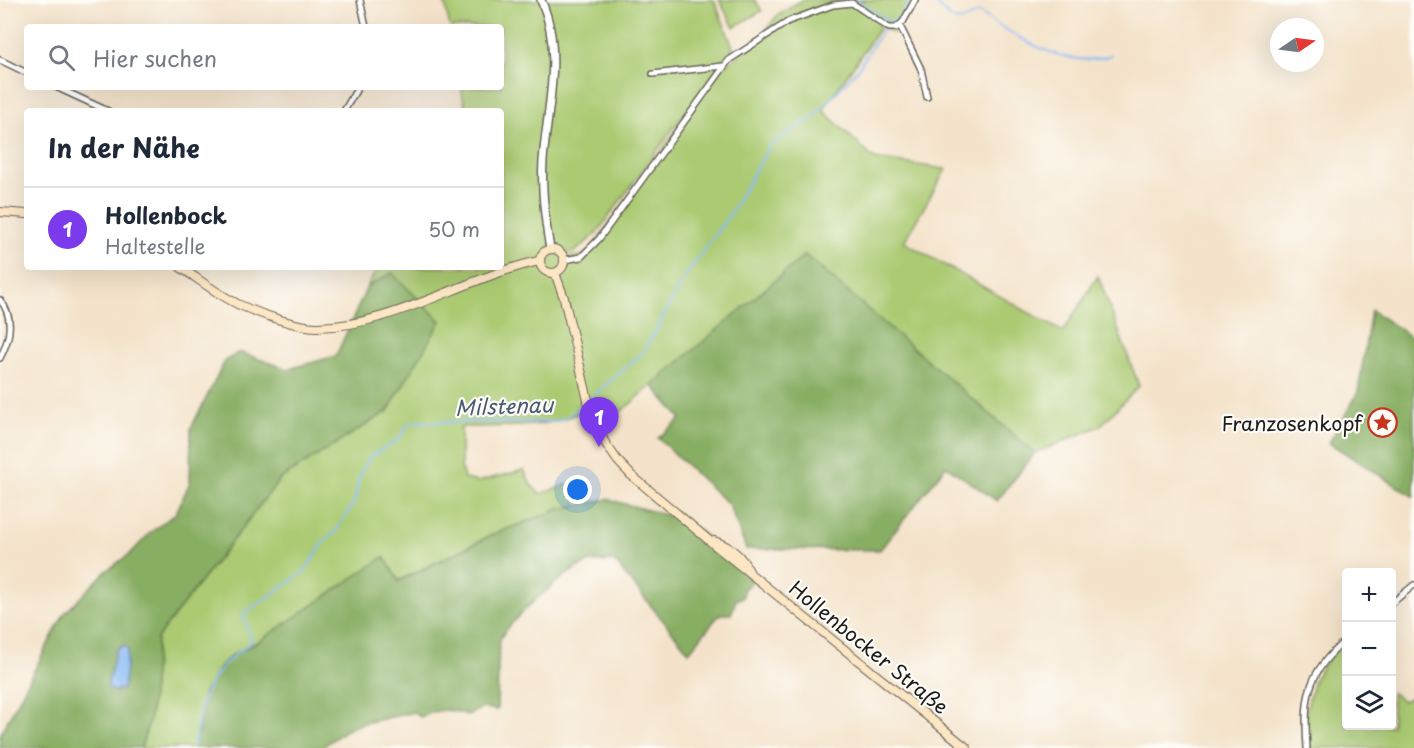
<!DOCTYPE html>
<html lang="de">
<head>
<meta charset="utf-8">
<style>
	body { margin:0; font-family:"Playpen Sans",sans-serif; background:#f6f6f7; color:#1f2937 }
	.controls { position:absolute; right:18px; bottom:18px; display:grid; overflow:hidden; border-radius:6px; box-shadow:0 6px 24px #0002 }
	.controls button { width:54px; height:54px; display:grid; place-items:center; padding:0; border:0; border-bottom:2px solid #e0e1e3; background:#fff; color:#1f2937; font:30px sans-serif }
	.compass { position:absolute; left:1270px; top:18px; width:54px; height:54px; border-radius:50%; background:#fff; box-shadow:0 6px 24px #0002; rotate:77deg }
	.you { position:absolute; left:578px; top:490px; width:21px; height:21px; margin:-15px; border:4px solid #fff; border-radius:50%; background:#1a73e8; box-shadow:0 0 0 9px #1a73e833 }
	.badge { display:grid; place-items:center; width:39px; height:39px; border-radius:50%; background:#7c3aed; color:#fff; font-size:20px; font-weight:700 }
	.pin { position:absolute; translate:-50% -50px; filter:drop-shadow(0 2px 3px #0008) }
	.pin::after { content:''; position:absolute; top:32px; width:21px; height:18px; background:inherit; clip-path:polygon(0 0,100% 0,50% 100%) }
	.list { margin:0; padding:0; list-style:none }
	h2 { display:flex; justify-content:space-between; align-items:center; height:78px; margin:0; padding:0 24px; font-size:26px }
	h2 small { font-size:20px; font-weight:400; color:#747a83 }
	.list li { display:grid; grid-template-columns:39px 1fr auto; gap:18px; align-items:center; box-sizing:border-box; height:84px; padding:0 24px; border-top:2px solid #e0e1e3 }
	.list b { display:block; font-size:22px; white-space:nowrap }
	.list p { margin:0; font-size:20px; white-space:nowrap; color:#747a83 }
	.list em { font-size:20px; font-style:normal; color:#747a83 }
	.icon { flex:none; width:33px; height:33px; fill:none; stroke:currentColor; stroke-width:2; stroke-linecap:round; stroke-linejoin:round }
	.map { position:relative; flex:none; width:1414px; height:748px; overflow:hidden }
	.search { position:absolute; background:#fff; box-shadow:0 6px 24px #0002; left:24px; top:24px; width:480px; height:66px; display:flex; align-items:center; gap:15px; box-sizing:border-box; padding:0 21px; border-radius:6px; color:#747a83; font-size:22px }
	.panel { position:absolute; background:#fff; box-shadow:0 6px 24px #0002; left:24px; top:108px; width:480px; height:162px; border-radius:6px }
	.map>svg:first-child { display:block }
	.green { fill:#abca72; stroke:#647347; stroke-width:1.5 }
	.forest { fill:#88ae64; stroke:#526540; stroke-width:1.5 }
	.water { fill:#89baf5; stroke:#526b88; stroke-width:1.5 }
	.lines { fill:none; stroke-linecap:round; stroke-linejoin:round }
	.stream { stroke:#89baf5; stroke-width:2 }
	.minor-casing { stroke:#686259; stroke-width:8 }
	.tertiary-casing { stroke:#686259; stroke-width:10 }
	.secondary-casing { stroke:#686259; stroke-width:10 }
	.minor { stroke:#fff; stroke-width:5 }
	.tertiary { stroke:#fff; stroke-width:7 }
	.secondary { stroke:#fce6c4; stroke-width:8 }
	.labels { text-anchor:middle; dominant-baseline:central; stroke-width:4.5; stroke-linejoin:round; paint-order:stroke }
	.poi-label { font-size:20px; fill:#1c1c1c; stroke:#fdfcf7; text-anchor:end }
	.street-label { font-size:20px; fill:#1c1c1c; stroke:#fdfcf7 }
	.water-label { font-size:21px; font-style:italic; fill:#485b73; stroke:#fdfcf7 }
</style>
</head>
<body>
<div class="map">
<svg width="1414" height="748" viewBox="0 0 1414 748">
	<rect width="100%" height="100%" fill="#fdfcf7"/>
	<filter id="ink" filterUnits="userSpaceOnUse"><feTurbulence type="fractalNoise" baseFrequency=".0167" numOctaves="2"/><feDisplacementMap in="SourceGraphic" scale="12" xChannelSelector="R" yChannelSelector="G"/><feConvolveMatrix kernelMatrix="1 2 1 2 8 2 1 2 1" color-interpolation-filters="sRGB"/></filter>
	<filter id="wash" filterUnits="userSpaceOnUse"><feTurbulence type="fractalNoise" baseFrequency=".008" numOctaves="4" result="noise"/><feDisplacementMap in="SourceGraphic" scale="24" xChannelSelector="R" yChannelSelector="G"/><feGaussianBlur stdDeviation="1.35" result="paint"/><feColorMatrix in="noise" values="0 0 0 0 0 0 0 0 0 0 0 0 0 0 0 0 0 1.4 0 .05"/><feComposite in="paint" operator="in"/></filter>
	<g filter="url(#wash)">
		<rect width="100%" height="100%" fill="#f4e3ca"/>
		<path class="green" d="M 444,0 L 714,0 L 733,47 L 596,234 L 575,252 L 567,253 L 557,246 L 564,257 L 581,256 L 591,249 L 723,66 L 789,21 L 847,2 L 847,0 L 910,0 L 893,33 L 881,26 L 823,110 L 874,159 L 946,169 L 904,242 L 1063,332 L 1098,276 L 1139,386 L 1100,426 L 1035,453 L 805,256 L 598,431 L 589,404 C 567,431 494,426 461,427 L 461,467 L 464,479 L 478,482 L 524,470 L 531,485 L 540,494 L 584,479 L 575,505 L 494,534 L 398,581 L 384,557 L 261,640 L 234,654 L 222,664 L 204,693 L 199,716 L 198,733 L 193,748 L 141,748 L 150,718 L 157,638 L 280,479 L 388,411 L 393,274 L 367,287 L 378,267 L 501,267 L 501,111 L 466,111 L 461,87 L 501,87 L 501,27 L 450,27 Z
			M 719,0 L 755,0 L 762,11 L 734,27 Z
			M 802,0 L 845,0 C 812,6 790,16 762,35 L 777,16 Z
			M 1335,649 L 1346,658 L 1346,726 L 1392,726 L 1392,692 L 1403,701 L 1414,696 L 1414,748 L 1307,748 L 1305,716 L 1314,679 Z"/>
		<path class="forest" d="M 805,255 L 1035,453 L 997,501 L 946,466 L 880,550 L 746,549 L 729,505 L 658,438 L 681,419 L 652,385 Z
			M 392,273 L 441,321 L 388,411 L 280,479 L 157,638 L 150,718 L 141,748 L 0,748 L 0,735 L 64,614 L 106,571 L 131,553 L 151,532 L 176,513 L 190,482 L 191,428 L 225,361 L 239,352 L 288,369 L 336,356 L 367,287 Z
			M 1371,310 L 1414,339 L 1414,497 L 1329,443 L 1358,392 Z
			M 607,499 L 670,516 L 676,512 L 756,578 L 744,589 L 743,597 L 736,600 L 731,614 L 720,614 L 689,652 L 614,561 C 607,562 598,561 591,562 C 568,567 510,620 499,641 L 497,710 L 482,708 L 468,715 C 446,708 441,709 420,717 L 414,712 L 360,724 L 346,730 L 321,748 L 193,748 L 198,733 L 199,716 L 204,693 L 222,664 L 234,654 L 261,640 L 384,557 L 399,581 L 494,534 L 559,509 Z"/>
		<path class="water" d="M 124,645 L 128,650 L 123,690 L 117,689 L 117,692 L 109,689 L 108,683 L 116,650 Z"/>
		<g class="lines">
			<path class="stream" d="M 932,0 C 953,19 952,29 979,12 C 1014,36 1068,72 1111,55
				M 890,22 L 900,18 L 911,0
				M 590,399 L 641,354 L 652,338 L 683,279 L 730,214 L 770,145 L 814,117 L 857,70 L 884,28 L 890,22 L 857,0
				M 193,748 C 196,737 197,727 199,716 C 204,682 224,661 252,642 L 243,614 L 304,572 L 323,543 L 335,532 L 354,503 L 360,474 L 370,457 L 399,439 L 408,424 L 416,422 L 553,422 L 568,417 L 586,402"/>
		</g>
	</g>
	<g filter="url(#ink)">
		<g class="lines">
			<defs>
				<path id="minor" d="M 360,0 L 366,27
					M 900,26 L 921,69 L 927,97
					M 0,60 L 27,73
					M 653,74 L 723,66
					M 56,87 L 108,111
					M 344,111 L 358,87
					M 564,260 L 581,257 L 599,239 L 729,60 L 789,21 L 833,5 L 852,3 L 889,28 L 896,28 L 903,22 L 915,0
					M 0,300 C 15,318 10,339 0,358
					M 1392,603 L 1414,585
					M 1307,748 C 1304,699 1306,673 1346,640"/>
				<path id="tertiary" d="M 541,0 C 564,51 547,108 543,161 C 541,191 545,220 550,249"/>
				<path id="secondary" d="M 0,212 L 27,214
					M540 261a12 12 0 1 1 24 0a12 12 0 1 1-24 0Z
					M 180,267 C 200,280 221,297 242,306 C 260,314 297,327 317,327 C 391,327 466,277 539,261
					M 555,273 L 564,298 L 591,413 L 604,441 L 617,460 L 631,475 L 717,547 L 967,748
					M 714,541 C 731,547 741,555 749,571"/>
			</defs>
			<use href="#minor" class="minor-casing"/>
			<use href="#tertiary" class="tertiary-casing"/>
			<use href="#secondary" class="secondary-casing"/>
			<use href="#minor" class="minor"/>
			<use href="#tertiary" class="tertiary"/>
			<use href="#secondary" class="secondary"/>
		</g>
	</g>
	<defs>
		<symbol id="sight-ring" viewBox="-11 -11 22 22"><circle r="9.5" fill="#fdfcf7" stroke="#c8321e" stroke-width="1.5"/><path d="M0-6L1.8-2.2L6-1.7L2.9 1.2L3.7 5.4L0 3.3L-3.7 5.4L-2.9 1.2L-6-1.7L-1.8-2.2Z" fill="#c8321e"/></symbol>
	</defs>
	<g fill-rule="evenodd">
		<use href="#sight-ring" x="1366" y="406" width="33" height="33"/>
	</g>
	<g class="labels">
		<g class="poi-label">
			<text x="1362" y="423">Franzosenkopf</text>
		</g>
		<g class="street-label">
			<text transform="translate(869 647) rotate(39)">Hollenbocker Straße</text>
		</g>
		<g class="water-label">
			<text transform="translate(504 405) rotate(-2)">Milstenau</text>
		</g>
	</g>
</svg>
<div class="controls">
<button>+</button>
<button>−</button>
<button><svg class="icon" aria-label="layers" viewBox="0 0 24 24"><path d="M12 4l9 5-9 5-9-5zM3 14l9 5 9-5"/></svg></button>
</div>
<svg class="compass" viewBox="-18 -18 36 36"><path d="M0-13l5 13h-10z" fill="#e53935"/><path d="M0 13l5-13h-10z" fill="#747a83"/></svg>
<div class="you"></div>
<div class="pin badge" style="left:599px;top:447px">1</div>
<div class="search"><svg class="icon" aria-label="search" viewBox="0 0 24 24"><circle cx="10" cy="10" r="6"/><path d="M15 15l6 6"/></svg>Hier suchen</div>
<section class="panel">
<h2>In der Nähe<small></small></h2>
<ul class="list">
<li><span class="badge">1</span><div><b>Hollenbock</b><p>Haltestelle</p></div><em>50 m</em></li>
</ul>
</section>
</div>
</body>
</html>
